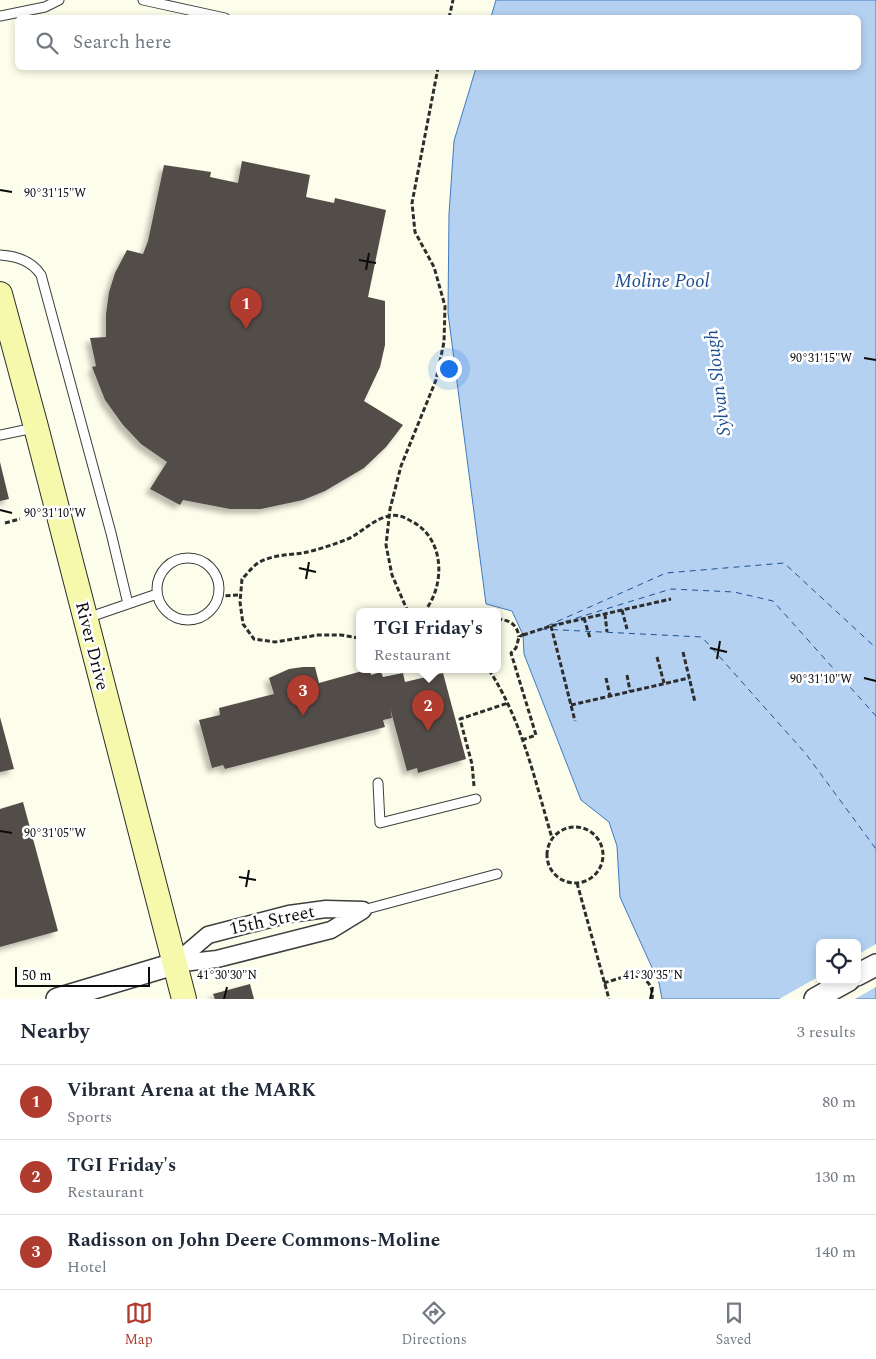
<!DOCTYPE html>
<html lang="en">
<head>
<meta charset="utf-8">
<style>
	body { margin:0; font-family:Spectral,serif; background:#f6f6f7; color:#1f2937 }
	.controls { position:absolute; right:15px; bottom:15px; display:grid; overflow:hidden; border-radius:8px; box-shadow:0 2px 8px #0003 }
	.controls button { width:45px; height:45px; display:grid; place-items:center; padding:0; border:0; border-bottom:1px solid #e0e1e3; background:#fff; color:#1f2937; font:25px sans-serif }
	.scale { position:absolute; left:15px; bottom:12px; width:135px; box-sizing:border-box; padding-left:5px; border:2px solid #0b0b0b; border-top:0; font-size:14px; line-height:18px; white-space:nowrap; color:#0b0b0b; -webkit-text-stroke:4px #fff; paint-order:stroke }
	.you { position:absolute; left:448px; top:368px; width:18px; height:18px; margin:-12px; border:4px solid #fff; border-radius:50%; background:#1a73e8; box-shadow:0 0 0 8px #1a73e833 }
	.badge { display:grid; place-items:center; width:32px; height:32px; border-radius:50%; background:#af3c2f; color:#fff; font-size:16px; font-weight:700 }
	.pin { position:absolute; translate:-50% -41px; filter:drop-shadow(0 1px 2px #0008) }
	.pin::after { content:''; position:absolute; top:26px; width:18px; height:15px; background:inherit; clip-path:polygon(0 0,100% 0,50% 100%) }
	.popup { position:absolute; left:356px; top:608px; width:145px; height:65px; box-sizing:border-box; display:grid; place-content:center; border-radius:8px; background:#fff; filter:drop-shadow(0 1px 4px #0005); font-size:16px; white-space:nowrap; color:#747a83 }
	.popup b { font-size:19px; color:#1f2937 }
	.popup::after { content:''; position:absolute; left:50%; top:100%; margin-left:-10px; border:10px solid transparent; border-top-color:#fff }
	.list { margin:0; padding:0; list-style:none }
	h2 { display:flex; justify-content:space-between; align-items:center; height:65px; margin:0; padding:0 20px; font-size:21px }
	h2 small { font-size:16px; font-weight:400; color:#747a83 }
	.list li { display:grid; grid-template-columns:32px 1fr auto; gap:15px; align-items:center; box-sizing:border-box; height:75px; padding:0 20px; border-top:1px solid #e0e1e3 }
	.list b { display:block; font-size:19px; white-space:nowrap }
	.list p { margin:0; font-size:16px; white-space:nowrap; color:#747a83 }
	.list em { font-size:16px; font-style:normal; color:#747a83 }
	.icon { flex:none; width:28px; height:28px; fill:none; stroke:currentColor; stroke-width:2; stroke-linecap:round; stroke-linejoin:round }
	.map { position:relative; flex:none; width:876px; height:999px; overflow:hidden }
	.search { position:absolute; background:#fff; box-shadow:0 2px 8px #0003; left:15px; right:15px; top:15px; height:55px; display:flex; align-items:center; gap:12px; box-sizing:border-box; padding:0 18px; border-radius:8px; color:#747a83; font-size:19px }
	.sheet { height:290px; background:#fff }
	nav { display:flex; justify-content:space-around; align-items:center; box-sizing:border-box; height:70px; border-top:1px solid #e0e1e3; background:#fff; font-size:14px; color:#747a83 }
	nav a { display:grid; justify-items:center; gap:2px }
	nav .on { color:#af3c2f }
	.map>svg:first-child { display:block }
	.water { fill:#b4d1f1; stroke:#407bc2; fill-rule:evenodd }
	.pier { fill:#fdfdeb }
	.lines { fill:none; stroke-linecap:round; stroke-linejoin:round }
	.ferry { stroke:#1f4f92; stroke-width:1; stroke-dasharray:6 5; stroke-linecap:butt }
	.building { fill:#534e48; filter:url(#shadow) }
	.service-casing { stroke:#3e3e3e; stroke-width:11 }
	.minor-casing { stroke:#3e3e3e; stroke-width:19 }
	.tertiary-casing { stroke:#3e3e3e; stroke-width:24 }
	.secondary-casing { stroke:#2d2d2d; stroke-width:26 }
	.path { stroke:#2d2d2d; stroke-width:3; stroke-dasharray:5 2.5; stroke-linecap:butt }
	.service { stroke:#fff; stroke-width:9 }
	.minor { stroke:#fff; stroke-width:16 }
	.tertiary { stroke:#fff; stroke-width:21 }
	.secondary { stroke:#f6f9ab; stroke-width:24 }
	.ticks { fill:none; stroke:#0b0b0b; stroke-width:2 }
	.labels { text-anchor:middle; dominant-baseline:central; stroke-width:5; stroke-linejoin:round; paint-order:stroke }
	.street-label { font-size:18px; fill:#0b0b0b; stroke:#fff }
	.water-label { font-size:19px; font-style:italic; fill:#1f4f92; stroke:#fff }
	.ticks-label { font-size:12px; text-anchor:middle; fill:#0b0b0b; stroke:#fff; stroke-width:5; stroke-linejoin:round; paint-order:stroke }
</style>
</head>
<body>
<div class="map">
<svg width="876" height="999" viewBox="0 0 876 999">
	<defs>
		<filter id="shadow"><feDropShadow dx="-4.5" dy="4.5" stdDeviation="2.5" flood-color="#0004"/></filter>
	</defs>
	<rect width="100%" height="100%" fill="#fdfdeb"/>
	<path class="water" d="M 496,0 L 876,0 L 876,999 L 662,999 L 659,983 L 620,897 L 617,846 L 609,822 L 581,800 L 524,654 L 523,635 L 512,611 L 486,604 L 448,313 L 449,214 L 454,141 L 476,68 L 858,68 L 858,18 L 491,17 ZM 820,943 L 857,943 L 857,980 L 820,980 Z"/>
	<path class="pier" d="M 876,944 L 876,987 L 855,999 L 779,999 L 820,976 L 820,980 L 857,980 L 857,955 Z"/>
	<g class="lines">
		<path class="ferry" d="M 547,626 L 666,573 L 784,563 L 876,648
			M 544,628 L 671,589 L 734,592 L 773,601 L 876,716
			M 541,629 L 702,637 L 806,754 L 876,849"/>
	</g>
	<path class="building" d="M 242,161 L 310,175 L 306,197 L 334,203 L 335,198 L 386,210 L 368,297 L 385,301 L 385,345 L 380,367 L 364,401 L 403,425 L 386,447 L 364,468 L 325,491 L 303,500 L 261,509 L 230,509 L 183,500 L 180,505 L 150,489 L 167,462 L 141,444 L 123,425 L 105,400 L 92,367 L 96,366 L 90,338 L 106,337 L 106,314 L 109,292 L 115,273 L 127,250 L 143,254 L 148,241 L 164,165 L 211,172 L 210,177 L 238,183 Z
		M 0,462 L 9,499 L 0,501 Z
		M 303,667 L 315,667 L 319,683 L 366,670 L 370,670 L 371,675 L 381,672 L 383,677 L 403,673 L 405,682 L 443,673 L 466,759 L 418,773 L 417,768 L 407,771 L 390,708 L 392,718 L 383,720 L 385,727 L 225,769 L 223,765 L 212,768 L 199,720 L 220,715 L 219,708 L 274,694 L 269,678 L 289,669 Z
		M 0,717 L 14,769 L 0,772 Z
		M 23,802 L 58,931 L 0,947 L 0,809 Z
		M 250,984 L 254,999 L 215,999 L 213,994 Z"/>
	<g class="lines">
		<defs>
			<path id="service" d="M 143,0 L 225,18
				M 0,16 L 45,7 L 59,0
				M 0,255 C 16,256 32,261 41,275 L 111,533 L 128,604
				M 0,435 L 34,428
				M157 589a31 31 0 1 1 62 0a31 31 0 1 1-62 0Z
				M 87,618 L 157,594
				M 378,783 L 380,823 L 476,799
				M 363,910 L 497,874"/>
			<path id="minor" d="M 174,964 L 208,935 L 289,914 L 326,909 L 363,910
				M 174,964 L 217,959 L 331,930 L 362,911"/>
			<path id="tertiary" d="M 857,975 L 876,965
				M 57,999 L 174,964
				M 815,999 L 849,980"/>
			<path id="secondary" d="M 0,294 L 36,427 L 184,999"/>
		</defs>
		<use href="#service" class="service-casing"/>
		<use href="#minor" class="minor-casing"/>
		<use href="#tertiary" class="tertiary-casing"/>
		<use href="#secondary" class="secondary-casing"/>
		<path class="path" d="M 449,18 L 453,0
			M 5,523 L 20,519
			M 218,596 L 240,595
			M 622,610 L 627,629
			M 408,612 L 392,575 L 386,545 L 390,509 L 401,466 L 436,380 L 444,342 L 445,306 L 434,267 L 415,232 L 412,203 L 438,68
			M 605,614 L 607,632
			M 584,618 L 590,638
			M 497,619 C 510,620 517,624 519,637
			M 551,626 L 575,721
			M 523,635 L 551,626 L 671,599
			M 359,638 L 341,635 L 318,635 L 275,642 L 254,639 L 243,624 L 240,602 L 242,579 C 247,574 252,567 258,563 C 271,555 288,555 303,553 C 317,550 336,544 350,538 C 363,531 374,519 389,516 C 398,514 404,517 411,521 C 445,538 446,585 424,612
			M 683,652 L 695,702
			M 657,657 L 664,683
			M 489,670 C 522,720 535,781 552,838
			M 627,675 L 630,691
			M 606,678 L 610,696
			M 571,705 L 689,678
			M 522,740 L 536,735 L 511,653 L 516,648 L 519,637 L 524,634
			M 474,786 L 472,764 L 460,719 L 508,703
			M547 855a28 28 0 1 1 56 0a28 28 0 1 1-56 0Z
			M 577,883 L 609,999
			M 604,983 C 618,979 639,969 649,984 C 652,988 653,994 652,999"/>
		<use href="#service" class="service"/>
		<use href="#minor" class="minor"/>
		<use href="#tertiary" class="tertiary"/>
		<use href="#secondary" class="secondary"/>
	</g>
	<path class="ticks" d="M 0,190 L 12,192M 359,260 L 376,263M 366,270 L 369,253M 864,358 L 876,360M 0,510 L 12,513M 299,568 L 316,572M 306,579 L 309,562M 710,648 L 727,652M 717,659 L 720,641M 864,678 L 876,681M 0,831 L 12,833M 239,877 L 256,880M 246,887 L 249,870M 224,999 L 227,987M 650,999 L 653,987"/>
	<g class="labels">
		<g class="street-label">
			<text transform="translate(92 646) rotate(76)">River Drive</text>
			<text transform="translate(272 920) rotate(-12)">15th Street</text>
		</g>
		<g class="water-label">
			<text x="662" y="281">Moline Pool</text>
			<text transform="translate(718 383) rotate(-97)">Sylvan Slough</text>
		</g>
	</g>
	<g class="ticks-label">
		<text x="55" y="197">90°31'15"W</text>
		<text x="821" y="362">90°31'15"W</text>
		<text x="55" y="517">90°31'10"W</text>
		<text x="821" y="683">90°31'10"W</text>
		<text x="55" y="837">90°31'05"W</text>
		<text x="227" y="979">41°30'30"N</text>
		<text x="653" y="979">41°30'35"N</text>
	</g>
</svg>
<div class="controls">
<button><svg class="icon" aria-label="locate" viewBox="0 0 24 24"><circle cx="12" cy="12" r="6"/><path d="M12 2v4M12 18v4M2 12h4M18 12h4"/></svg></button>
</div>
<div class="scale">50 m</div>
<div class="you"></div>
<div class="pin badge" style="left:246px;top:329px">1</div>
<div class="pin badge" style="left:428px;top:731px">2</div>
<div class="popup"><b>TGI Friday's</b>Restaurant</div>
<div class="pin badge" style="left:303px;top:716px">3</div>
<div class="search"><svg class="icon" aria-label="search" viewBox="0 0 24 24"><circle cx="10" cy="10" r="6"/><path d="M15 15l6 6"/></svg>Search here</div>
</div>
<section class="sheet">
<h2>Nearby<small>3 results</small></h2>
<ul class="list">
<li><span class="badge">1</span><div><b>Vibrant Arena at the MARK</b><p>Sports</p></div><em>80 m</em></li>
<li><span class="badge">2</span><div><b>TGI Friday's</b><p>Restaurant</p></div><em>130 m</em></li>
<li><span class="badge">3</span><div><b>Radisson on John Deere Commons-Moline</b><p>Hotel</p></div><em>140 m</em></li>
</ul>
</section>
<nav>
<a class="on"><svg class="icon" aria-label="map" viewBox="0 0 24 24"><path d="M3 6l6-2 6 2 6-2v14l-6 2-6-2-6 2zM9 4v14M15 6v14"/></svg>Map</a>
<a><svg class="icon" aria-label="directions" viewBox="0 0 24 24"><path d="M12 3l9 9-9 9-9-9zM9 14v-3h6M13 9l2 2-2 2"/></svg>Directions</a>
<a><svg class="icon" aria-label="saved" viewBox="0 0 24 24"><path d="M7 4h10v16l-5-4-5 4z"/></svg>Saved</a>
</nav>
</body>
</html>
